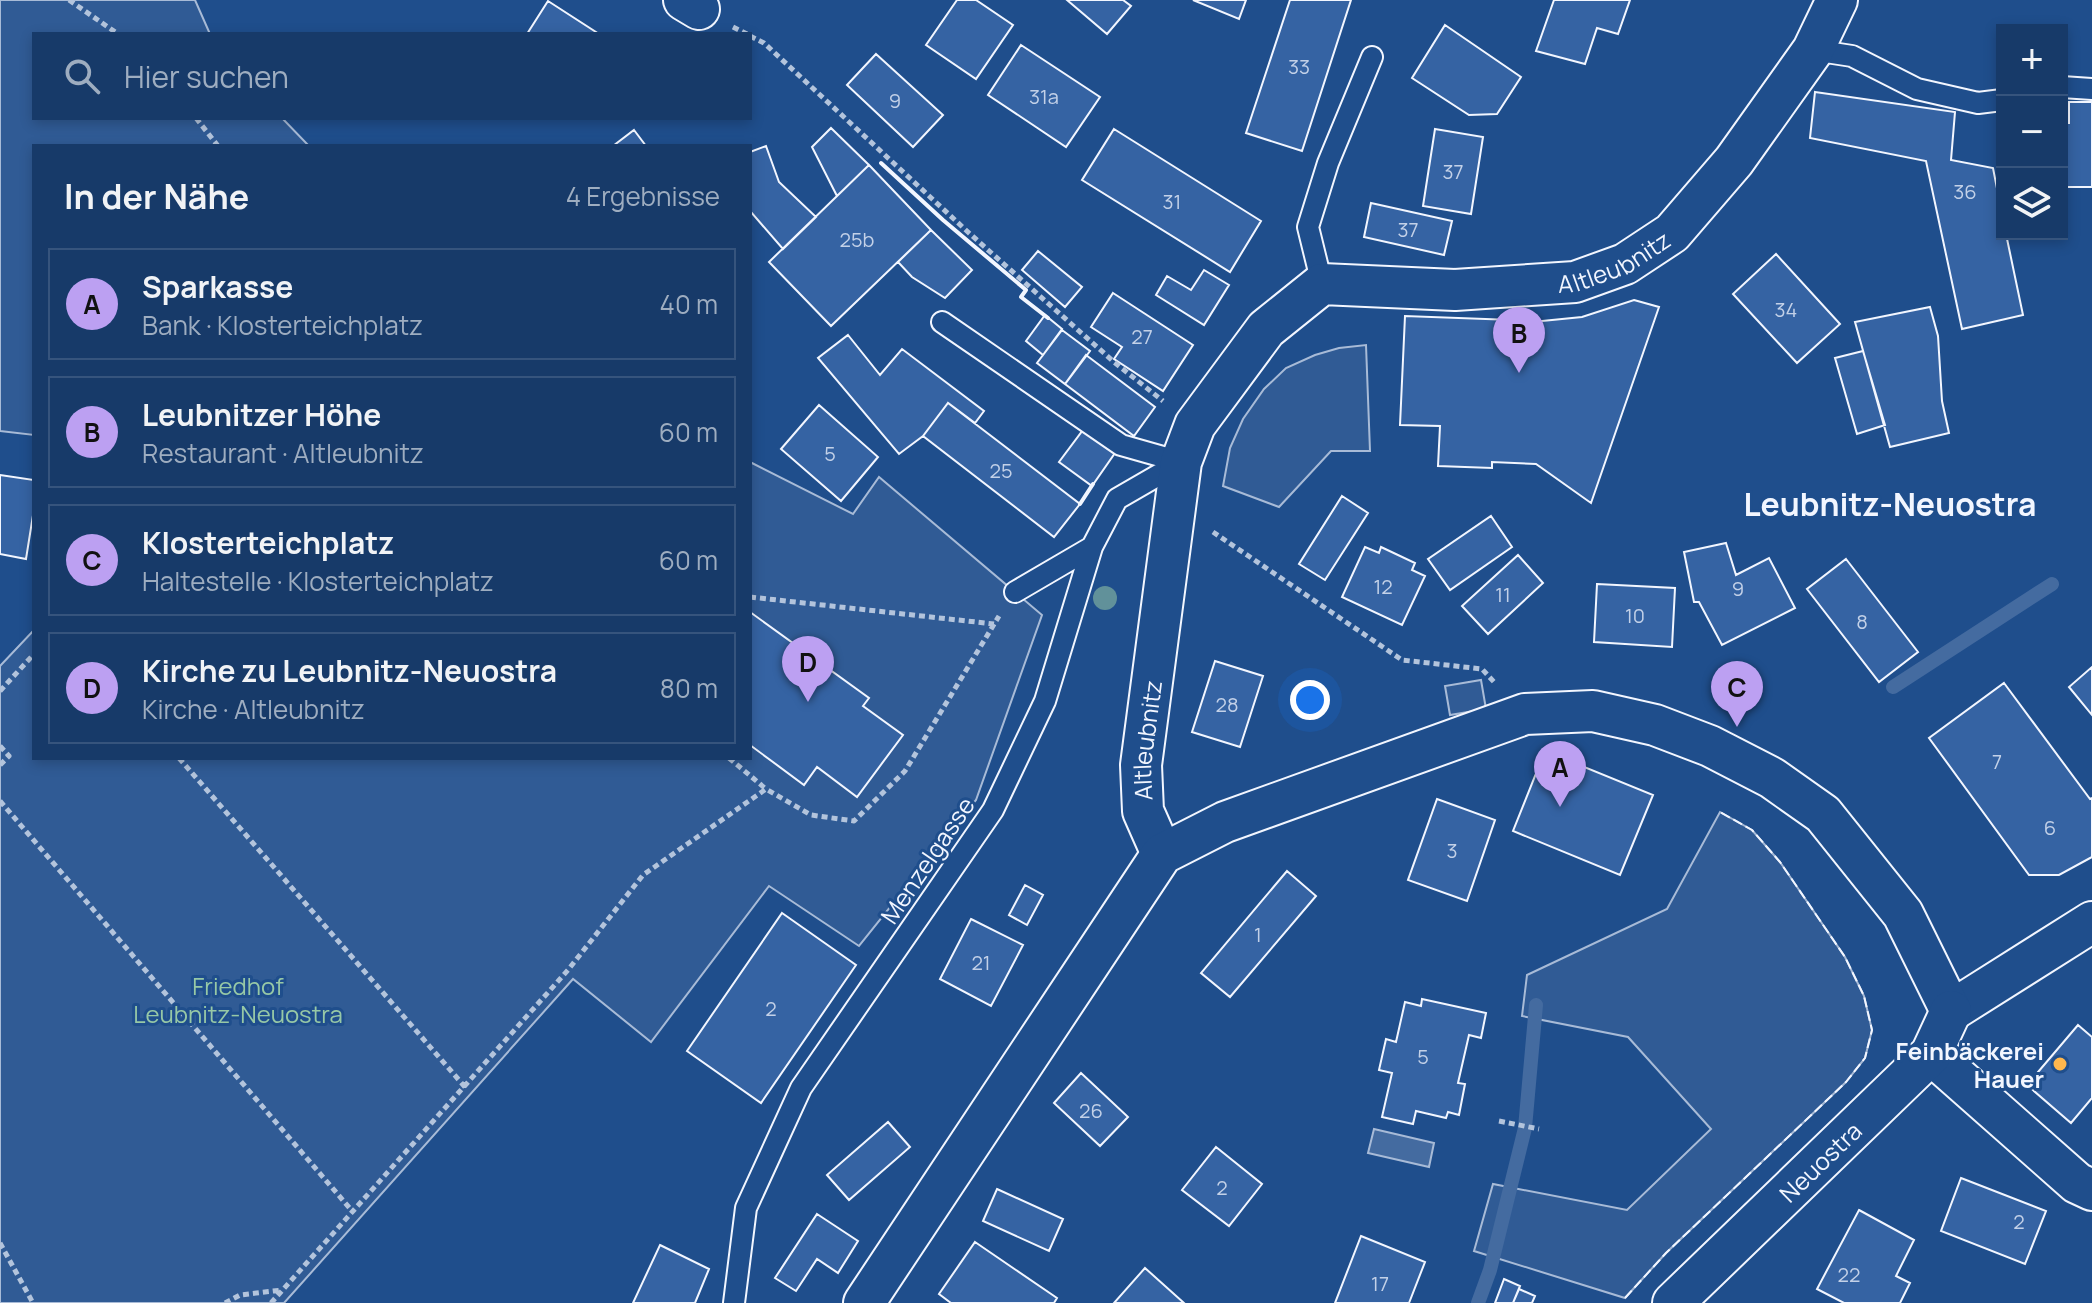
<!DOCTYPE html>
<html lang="de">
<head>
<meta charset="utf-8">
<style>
	body { margin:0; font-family:Manrope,sans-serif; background:#244571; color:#f1f3f6 }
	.controls { position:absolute; right:24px; top:24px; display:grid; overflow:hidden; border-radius:0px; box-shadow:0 4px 12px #0003 }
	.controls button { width:72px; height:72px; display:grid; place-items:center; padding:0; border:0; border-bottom:2px solid #36547d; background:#173a69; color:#f1f3f6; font:40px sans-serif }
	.you { position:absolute; left:1310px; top:700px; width:28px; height:28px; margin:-20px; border:6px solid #fff; border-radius:50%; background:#1a73e8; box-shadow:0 0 0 12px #1a73e833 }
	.badge { display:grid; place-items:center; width:52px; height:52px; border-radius:50%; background:#bca0f2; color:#111; font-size:26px; font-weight:700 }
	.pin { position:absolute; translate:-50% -66px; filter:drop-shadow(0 2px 4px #0008) }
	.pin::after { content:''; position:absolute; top:42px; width:28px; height:24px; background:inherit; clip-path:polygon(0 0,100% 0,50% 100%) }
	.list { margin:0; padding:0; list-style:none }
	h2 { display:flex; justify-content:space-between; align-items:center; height:104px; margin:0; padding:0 32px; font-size:34px }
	h2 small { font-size:26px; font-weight:400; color:#9eadc0 }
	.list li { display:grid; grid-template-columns:52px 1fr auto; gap:24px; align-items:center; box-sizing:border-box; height:112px; margin:0 16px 16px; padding:0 16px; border:2px solid #36547d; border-radius:0px }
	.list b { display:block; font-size:30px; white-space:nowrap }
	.list p { margin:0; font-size:26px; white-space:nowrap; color:#9eadc0 }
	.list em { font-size:26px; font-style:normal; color:#9eadc0 }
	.icon { flex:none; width:44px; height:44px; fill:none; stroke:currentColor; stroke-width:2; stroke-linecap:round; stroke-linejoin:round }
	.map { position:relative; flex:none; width:2092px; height:1303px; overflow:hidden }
	.search { position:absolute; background:#173a69; box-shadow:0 4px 12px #0003; left:32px; top:32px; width:720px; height:88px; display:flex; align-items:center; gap:20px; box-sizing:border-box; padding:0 28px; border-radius:0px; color:#9eadc0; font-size:30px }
	.panel { position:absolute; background:#173a69; box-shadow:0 4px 12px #0003; left:32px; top:144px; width:720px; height:616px; border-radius:0px }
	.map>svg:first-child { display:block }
	.built { fill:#305b95; stroke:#a8bbd7; stroke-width:2 }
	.water { fill:#446ba0; stroke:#a8bbd7; stroke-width:2 }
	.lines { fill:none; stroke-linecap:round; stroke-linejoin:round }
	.stream { stroke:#446ba0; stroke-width:14 }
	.building { fill:#3563a3; stroke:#f2f6ff; stroke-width:2 }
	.lane-casing { stroke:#f2f6ff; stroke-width:24 }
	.street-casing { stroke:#f2f6ff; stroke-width:44 }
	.path { stroke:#b3c4dc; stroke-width:5; stroke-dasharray:6 4; stroke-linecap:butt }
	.lane { stroke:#1f4e8c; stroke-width:20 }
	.street { stroke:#1f4e8c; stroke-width:40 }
	.fence { stroke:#f2f6ff; stroke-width:2; stroke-dasharray:10 4; stroke-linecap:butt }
	.wall { stroke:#f2f6ff; stroke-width:4 }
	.tree { fill:#61919a }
	.poi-dot { fill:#ffb74d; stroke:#1f4e8c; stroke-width:3 }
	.labels { text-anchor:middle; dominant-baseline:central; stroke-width:6; stroke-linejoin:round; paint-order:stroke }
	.number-label { font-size:20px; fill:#c3d1e8 }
	.street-label { font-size:24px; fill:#f2f6ff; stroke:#1f4e8c }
	.park-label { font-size:24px; fill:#97c8a6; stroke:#1f4e8c }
	.poi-label { font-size:24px; font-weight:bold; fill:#f2f6ff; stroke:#1f4e8c; text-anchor:end }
	.district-label { font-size:32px; font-weight:bold; fill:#f2f6ff; stroke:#1f4e8c }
</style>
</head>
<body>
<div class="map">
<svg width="2092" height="1303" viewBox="0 0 2092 1303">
	<rect width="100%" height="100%" fill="#1f4e8c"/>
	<path class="built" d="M 0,0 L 195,0 L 210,34 L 34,34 L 34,118 L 282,118 L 309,146 L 34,146 L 34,435 L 0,431 Z
		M 1366,345 L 1370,451 L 1331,451 L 1279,507 L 1223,486 L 1230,448 L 1243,419 L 1264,389 L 1286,368 L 1315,355 L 1339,348 Z
		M 750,462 L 853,514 L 879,477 L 1042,615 L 976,800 L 859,946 L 769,886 L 651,1042 L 573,979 L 284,1303 L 0,1303 L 0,666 L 34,630 L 34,758 L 750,758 Z
		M 1481,680 L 1486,709 L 1450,715 L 1445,686 Z
		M 1720,812 L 1752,830 L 1780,862 L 1845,957 L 1864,996 L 1872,1030 L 1865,1058 L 1846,1082 L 1666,1253 L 1625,1298 L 1474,1251 L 1493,1184 L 1627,1210 L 1711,1129 L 1628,1037 L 1522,1016 L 1527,975 L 1667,909 Z"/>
	<path class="water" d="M 1374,1129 L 1434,1143 L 1429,1167 L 1368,1153 Z"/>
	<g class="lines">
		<path class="stream" d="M 1893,687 L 2052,584
			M 1478,1303 L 1490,1270 L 1525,1128 L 1536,1005"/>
	</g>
	<path class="building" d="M 957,0 L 976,0 L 1013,25 L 976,79 L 926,45 Z
		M 1067,0 L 1123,0 L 1131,6 L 1107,34 Z
		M 1193,0 L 1246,0 L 1239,19 Z
		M 1290,0 L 1351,0 L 1302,151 L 1246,133 Z
		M 1554,0 L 1630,0 L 1618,34 L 1597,28 L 1585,64 L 1536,51 Z
		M 548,1 L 599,34 L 527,34 Z
		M 1445,25 L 1521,77 L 1497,114 L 1469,115 L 1412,78 Z
		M 1021,45 L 1100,97 L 1066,147 L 988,95 Z
		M 876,54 L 943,115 L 913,147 L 847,85 Z
		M 1815,92 L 1955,112 L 1951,160 L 1993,168 L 2002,214 L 2002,234 L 2006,234 L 2023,315 L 1962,329 L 1926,161 L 1810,138 Z
		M 2069,102 L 2092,102 L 2092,187 L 2062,187 L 2062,123 L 2069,123 Z
		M 831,128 L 869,165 L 837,196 L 812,147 Z
		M 1114,129 L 1261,221 L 1230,272 L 1082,180 Z
		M 1435,129 L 1483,137 L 1471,214 L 1423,206 Z
		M 634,130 L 646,146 L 613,146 Z
		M 766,146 L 779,182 L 816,217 L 783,249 L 750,211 L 750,152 Z
		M 869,165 L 931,230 L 831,326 L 769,262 Z
		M 1371,203 L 1452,221 L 1444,255 L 1364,237 Z
		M 931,230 L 972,270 L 945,298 L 912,277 L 898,262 Z
		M 1038,251 L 1082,287 L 1065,307 L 1022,270 Z
		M 1776,254 L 1840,324 L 1797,363 L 1733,294 Z
		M 1204,270 L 1229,285 L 1204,325 L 1156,295 L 1167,276 L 1191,290 Z
		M 1113,293 L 1193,345 L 1163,391 L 1114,359 L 1122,347 L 1091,327 Z
		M 1634,300 L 1659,307 L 1591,503 L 1536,464 L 1492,462 L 1492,468 L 1438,466 L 1440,426 L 1400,425 L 1405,316 L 1542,321 L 1582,317 Z
		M 1930,307 L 1938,336 L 1942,401 L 1949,433 L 1890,447 L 1855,322 Z
		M 1045,315 L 1062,329 L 1043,355 L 1026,341 Z
		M 1062,330 L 1090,351 L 1065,384 L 1037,363 Z
		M 848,335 L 880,375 L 902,349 L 984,411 L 975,423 L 948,403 L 923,436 L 899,454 L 818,358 Z
		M 1863,351 L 1885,425 L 1857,434 L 1835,358 Z
		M 1086,355 L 1155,407 L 1134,436 L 1065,384 Z
		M 948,403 L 1080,504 L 1054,537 L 923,436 Z
		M 819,405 L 878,457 L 841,501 L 781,449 Z
		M 1083,430 L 1115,453 L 1092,486 L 1059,462 Z
		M 0,475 L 34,480 L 34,509 L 26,559 L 0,554 Z
		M 1342,496 L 1368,513 L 1325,580 L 1299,564 Z
		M 1491,516 L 1512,547 L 1450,590 L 1428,559 Z
		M 1726,543 L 1736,575 L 1769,558 L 1795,608 L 1722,645 L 1699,602 L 1694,602 L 1684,552 Z
		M 1365,547 L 1379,553 L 1381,547 L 1415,563 L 1412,570 L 1425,576 L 1402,625 L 1342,597 Z
		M 1518,555 L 1543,583 L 1488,634 L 1462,606 Z
		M 1846,559 L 1918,652 L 1879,682 L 1807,589 Z
		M 1597,584 L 1675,588 L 1672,647 L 1594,642 Z
		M 750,612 L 869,698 L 863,706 L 903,735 L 857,797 L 817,767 L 804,785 L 750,745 Z
		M 1215,661 L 1263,676 L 1240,747 L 1192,732 Z
		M 2092,667 L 2092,715 L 2069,687 Z
		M 2004,683 L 2090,799 L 2092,798 L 2092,857 L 2059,875 L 2029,875 L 1929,738 Z
		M 1545,751 L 1653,795 L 1620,875 L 1513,831 Z
		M 1437,799 L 1495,820 L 1467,901 L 1408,880 Z
		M 1287,871 L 1316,896 L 1230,997 L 1201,973 Z
		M 1025,885 L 1043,895 L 1027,925 L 1009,915 Z
		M 782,913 L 856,965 L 761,1103 L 687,1051 Z
		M 971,919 L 1023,945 L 991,1006 L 940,979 Z
		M 1422,999 L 1486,1013 L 1481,1038 L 1469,1035 L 1458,1083 L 1465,1084 L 1459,1115 L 1448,1112 L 1446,1118 L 1416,1111 L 1413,1124 L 1382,1117 L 1392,1073 L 1379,1070 L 1386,1039 L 1396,1042 L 1405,1002 L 1421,1006 Z
		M 2078,1025 L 2092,1037 L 2092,1098 L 2071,1123 L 2027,1085 Z
		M 1081,1073 L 1128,1117 L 1100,1146 L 1054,1103 Z
		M 888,1122 L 910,1147 L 849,1200 L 827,1175 Z
		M 1216,1147 L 1262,1184 L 1229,1226 L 1182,1190 Z
		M 1961,1178 L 2046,1211 L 2025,1264 L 1941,1231 Z
		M 997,1189 L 1063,1219 L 1049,1251 L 983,1221 Z
		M 1859,1210 L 1914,1240 L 1896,1276 L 1910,1283 L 1900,1303 L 1844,1303 L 1817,1289 Z
		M 817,1214 L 858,1241 L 838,1273 L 817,1259 L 796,1291 L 775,1278 Z
		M 1361,1236 L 1425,1262 L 1409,1303 L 1335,1303 Z
		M 975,1242 L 1057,1298 L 1054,1303 L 951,1303 L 939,1294 Z
		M 660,1245 L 709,1269 L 695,1303 L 633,1303 Z
		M 1145,1268 L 1184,1303 L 1114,1303 Z
		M 1504,1279 L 1520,1286 L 1513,1303 L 1495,1303 Z
		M 1519,1289 L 1535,1296 L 1532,1303 L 1513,1303 Z"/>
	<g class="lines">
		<defs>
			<path id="lane" d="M 1813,50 L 1852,56 L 1917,89 L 1978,103 L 2002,100
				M 2062,87 L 2092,89
				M 1322,284 L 1308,227 L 1328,163 L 1372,57
				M 942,322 L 1121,445 L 1181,462
				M 1015,592 L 1092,547
				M 734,1303 L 746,1208 L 801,1088 L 993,810 L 1045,701 L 1092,547 L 1117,499 L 1181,462"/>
			<g id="street">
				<path d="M 684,0 L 699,9"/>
				<path id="s1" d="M 1162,854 L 1143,811 L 1141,765 L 1181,462 L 1195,425 L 1266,329 L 1322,284 L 1455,290 L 1575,282 L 1625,264 L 1672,233 L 1734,161 L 1813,50 L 1837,0"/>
				<path d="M 1951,1011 L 2092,922"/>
				<path d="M 1931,1054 L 2077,1183 L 2092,1190"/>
				<path d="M 864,1303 L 1162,854 L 1225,822 L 1525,714 L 1593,711 L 1655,725 L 1710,746 L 1772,778 L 1823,814 L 1903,914 L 1951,1011"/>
				<path id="s2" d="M 1673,1303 L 1931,1054 L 1951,1011"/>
			</g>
		</defs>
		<use href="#lane" class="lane-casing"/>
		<use href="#street" class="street-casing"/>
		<path class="path" d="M 69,0 L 118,34
			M 733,27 L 747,34
			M 750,36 L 764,43 L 969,233 L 1114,362 L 1163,401
			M 196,118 L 218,146
			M 1213,532 L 1402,660 L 1482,669 L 1494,682
			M 750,597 L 994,624
			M 0,691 L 34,654
			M 0,746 L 9,756 L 0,765
			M 179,758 L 465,1087
			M 729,758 L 766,789
			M 0,801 L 353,1212
			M 1499,1121 L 1539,1129
			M 0,1243 L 33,1303
			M 225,1303 L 240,1295 L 282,1290
			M 271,1303 L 568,970 L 643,875 L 766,789 L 811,815 L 854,821 L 905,771 L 999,616"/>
		<use href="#lane" class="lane"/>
		<use href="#street" class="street"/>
		<path class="fence" d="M 1625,1298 L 1666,1253 L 1846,1082 L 1865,1058 L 1872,1030 L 1864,996 L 1845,957 L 1780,862 L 1752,830 L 1720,812"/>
		<path class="wall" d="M 881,163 L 943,220 L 1026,290 L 1021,297 L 1048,318
			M 1080,504 L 1093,484"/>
	</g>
	<circle class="tree" cx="1105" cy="598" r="12"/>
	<circle class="poi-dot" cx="2060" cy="1064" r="8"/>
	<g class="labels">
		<g class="number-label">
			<text x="1299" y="66">33</text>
			<text x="1044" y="96">31a</text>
			<text x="895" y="100">9</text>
			<text x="1453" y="171">37</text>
			<text x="1965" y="191">36</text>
			<text x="1172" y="201">31</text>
			<text x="1408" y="229">37</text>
			<text x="857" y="239">25b</text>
			<text x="1786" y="309">34</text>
			<text x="1142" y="336">27</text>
			<text x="830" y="453">5</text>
			<text x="1001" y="470">25</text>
			<text x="1383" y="586">12</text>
			<text x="1738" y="588">9</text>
			<text x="1503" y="594">11</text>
			<text x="1635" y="615">10</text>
			<text x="1862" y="621">8</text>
			<text x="1227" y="704">28</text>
			<text x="1997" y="761">7</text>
			<text x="2050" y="827">6</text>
			<text x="1452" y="850">3</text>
			<text x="1258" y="934">1</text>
			<text x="981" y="962">21</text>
			<text x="771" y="1008">2</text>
			<text x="1423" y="1056">5</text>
			<text x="1091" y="1110">26</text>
			<text x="1222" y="1187">2</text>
			<text x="2019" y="1221">2</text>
			<text x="1849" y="1274">22</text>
			<text x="1380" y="1283">17</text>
		</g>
		<g class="street-label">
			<text stroke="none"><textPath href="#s1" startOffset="926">Altleubnitz</textPath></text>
			<text stroke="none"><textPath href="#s1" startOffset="118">Altleubnitz</textPath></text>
			<text transform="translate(927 860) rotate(-56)">Menzelgasse</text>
			<text stroke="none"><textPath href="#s2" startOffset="204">Neuostra</textPath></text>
		</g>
		<g class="park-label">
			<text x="238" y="985">Friedhof<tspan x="238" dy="28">Leubnitz-Neuostra</tspan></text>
		</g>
		<g class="poi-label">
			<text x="2044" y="1050">Feinbäckerei<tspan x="2044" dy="28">Hauer</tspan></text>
		</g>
		<g class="district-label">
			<text x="1890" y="504">Leubnitz-Neuostra</text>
		</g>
	</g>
</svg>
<div class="controls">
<button>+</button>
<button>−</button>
<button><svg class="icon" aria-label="layers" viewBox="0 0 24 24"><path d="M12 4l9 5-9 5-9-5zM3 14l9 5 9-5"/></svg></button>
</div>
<div class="you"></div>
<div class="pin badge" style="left:1560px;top:807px">A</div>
<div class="pin badge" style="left:1519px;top:373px">B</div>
<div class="pin badge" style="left:1737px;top:727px">C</div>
<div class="pin badge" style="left:808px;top:702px">D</div>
<div class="search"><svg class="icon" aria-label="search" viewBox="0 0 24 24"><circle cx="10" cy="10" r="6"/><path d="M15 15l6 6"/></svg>Hier suchen</div>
<section class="panel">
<h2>In der Nähe<small>4 Ergebnisse</small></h2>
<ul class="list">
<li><span class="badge">A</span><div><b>Sparkasse</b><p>Bank · Klosterteichplatz</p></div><em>40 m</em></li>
<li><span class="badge">B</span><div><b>Leubnitzer Höhe</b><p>Restaurant · Altleubnitz</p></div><em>60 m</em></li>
<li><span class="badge">C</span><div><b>Klosterteichplatz</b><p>Haltestelle · Klosterteichplatz</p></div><em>60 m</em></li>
<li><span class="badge">D</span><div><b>Kirche zu Leubnitz-Neuostra</b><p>Kirche · Altleubnitz</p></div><em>80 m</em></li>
</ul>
</section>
</div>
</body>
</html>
